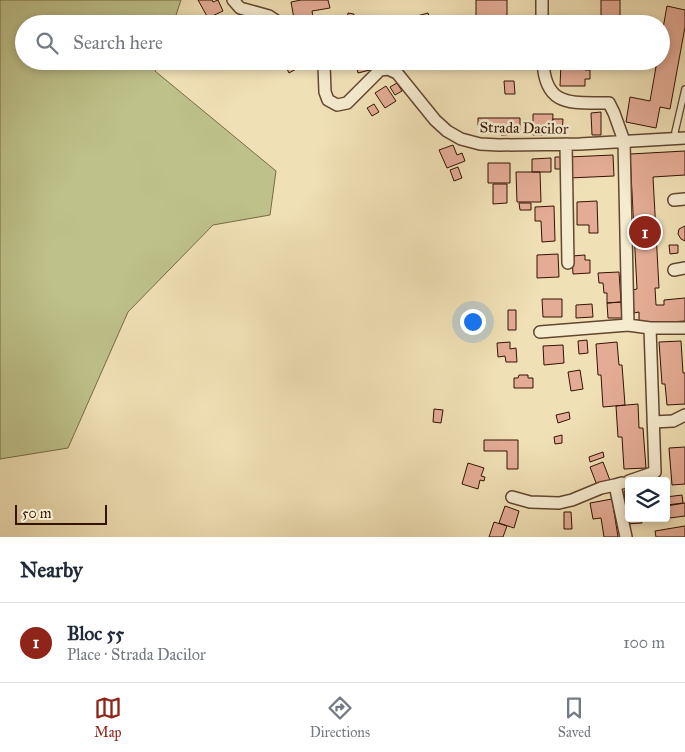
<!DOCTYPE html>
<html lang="en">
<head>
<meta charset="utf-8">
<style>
	body { margin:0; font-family:"IM FELL Great Primer",serif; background:#f6f6f7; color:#1f2937 }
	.controls { position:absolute; right:15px; bottom:15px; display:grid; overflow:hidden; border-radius:5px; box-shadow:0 2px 8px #0003 }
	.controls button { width:45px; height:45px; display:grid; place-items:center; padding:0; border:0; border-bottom:1px solid #e0e1e3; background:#fff; color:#1f2937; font:25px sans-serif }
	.scale { position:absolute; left:15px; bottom:12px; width:92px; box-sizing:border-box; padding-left:5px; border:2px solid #341303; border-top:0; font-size:14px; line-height:18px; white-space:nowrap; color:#341303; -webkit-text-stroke:4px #f5ebcf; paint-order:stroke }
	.you { position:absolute; left:472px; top:321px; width:18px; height:18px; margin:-12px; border:4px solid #fff; border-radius:50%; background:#1a73e8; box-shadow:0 0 0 8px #1a73e833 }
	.badge { display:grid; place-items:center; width:32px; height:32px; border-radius:50%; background:#8f2418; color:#fff; font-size:16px; font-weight:700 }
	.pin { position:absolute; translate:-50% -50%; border:2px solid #fff; box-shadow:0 1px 5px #0006 }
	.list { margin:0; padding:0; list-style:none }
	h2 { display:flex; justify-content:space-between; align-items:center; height:65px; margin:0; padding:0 20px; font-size:21px }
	h2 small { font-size:16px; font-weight:400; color:#747a83 }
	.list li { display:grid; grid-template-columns:32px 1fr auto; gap:15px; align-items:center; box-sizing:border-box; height:80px; padding:0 20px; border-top:1px solid #e0e1e3 }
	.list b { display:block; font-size:19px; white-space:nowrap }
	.list p { margin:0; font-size:16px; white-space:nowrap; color:#747a83 }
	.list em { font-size:16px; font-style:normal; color:#747a83 }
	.icon { flex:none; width:28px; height:28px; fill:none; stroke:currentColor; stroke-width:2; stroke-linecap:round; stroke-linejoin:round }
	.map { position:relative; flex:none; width:685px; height:537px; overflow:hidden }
	.search { position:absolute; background:#fff; box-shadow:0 2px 8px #0003; left:15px; right:15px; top:15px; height:55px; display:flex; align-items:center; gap:12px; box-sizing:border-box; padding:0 18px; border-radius:28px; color:#747a83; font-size:19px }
	.sheet { height:145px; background:#fff }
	nav { display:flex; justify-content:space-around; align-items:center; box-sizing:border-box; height:70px; border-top:1px solid #e0e1e3; background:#fff; font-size:14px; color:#747a83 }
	nav a { display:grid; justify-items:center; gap:2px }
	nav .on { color:#8f2418 }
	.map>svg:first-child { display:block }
	.green { fill:#bec18a; stroke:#796a46 }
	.building { fill:#e4ac95; stroke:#341303 }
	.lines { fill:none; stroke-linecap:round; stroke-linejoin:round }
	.lane-casing { stroke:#634630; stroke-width:8 }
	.street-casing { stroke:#634630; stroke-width:14 }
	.lane { stroke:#f5ebcf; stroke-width:5.5 }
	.street { stroke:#f5ebcf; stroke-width:11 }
	.labels { text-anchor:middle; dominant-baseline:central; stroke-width:5; stroke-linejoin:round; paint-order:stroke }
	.street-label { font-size:15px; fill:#341303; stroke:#f5ebcf }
</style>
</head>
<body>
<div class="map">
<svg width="685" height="537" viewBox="0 0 685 537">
	<rect width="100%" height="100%" fill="#f0e0b5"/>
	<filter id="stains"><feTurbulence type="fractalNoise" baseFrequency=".004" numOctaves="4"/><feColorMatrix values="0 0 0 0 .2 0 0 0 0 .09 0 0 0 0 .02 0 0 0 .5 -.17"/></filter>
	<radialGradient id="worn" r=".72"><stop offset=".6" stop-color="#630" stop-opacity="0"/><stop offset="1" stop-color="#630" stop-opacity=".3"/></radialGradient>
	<path class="green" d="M 0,0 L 181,0 L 173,24 L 24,24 L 24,61 L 159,61 L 155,71 L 276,171 L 270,215 L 213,225 L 128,312 L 68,448 L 0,459 Z"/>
	<path class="building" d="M 198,0 L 212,0 L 213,2 L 218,0 L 223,11 L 208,18 Z
		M 301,0 L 328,0 L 330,8 L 312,11 L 314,24 L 295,24 L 291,2 Z
		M 476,0 L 507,0 L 507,24 L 476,24 Z
		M 601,0 L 620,0 L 620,24 L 601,24 Z
		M 667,6 L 685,10 L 685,27 L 670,109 L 660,107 L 656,128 L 626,122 L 630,97 L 650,101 L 657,61 L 661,61 L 661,39 Z
		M 348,13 L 354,14 L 352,24 L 346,24 Z
		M 428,13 L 431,22 L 424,24 L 407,24 L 406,19 Z
		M 334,20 L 343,20 L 343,24 L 334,24 Z
		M 283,61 L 306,61 L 307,63 L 289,73 Z
		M 355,61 L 372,61 L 374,69 L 358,73 Z
		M 372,61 L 380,61 L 382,66 L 374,69 Z
		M 407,61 L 419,61 L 419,63 L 408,66 Z
		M 561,63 L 585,63 L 585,70 L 590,70 L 590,79 L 585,79 L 585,86 L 560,86 Z
		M 504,81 L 514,81 L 515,94 L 505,94 Z
		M 397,83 L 402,91 L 395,95 L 390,87 Z
		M 386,86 L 396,101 L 385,108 L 375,93 Z
		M 374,104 L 379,112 L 372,116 L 367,108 Z
		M 601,112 L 601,135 L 592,135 L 591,113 Z
		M 533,114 L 553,114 L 552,135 L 533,135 Z
		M 478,118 L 520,118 L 520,134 L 501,135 L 501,125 L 478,125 Z
		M 553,119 L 563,119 L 562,134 L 553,134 Z
		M 453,145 L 457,155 L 462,153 L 465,161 L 447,168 L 439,150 Z
		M 685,151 L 685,175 L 653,177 L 659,288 L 655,288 L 656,305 L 664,305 L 664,300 L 685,298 L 685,321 L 639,324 L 639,312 L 634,313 L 632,290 L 637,289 L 630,154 Z
		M 613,155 L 614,176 L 569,178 L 568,157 Z
		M 555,157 L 563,157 L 563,169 L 555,169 Z
		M 551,158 L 551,172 L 532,172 L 532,159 Z
		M 488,163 L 510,163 L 510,183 L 488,183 Z
		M 458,167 L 462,178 L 454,181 L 450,170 Z
		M 516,172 L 540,172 L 541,202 L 517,202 Z
		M 493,184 L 507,184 L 507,203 L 493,204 Z
		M 597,201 L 598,233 L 589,233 L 589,225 L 577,225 L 577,202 Z
		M 519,203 L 531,203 L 531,210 L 520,210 Z
		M 554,206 L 555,241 L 542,242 L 541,221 L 535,221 L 535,207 Z
		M 685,226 L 685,241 L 681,239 L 678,234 L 679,229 Z
		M 669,245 L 678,245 L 678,253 L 670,254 Z
		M 558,254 L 559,277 L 537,278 L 537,255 Z
		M 585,255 L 585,260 L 590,260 L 590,273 L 573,274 L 572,256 Z
		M 619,272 L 621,302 L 607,303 L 607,293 L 604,293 L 603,283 L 599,283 L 598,273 Z
		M 542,299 L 562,299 L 562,317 L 543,317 Z
		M 621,302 L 622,318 L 608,318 L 607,303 Z
		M 592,304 L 593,317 L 576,318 L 576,305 Z
		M 508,310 L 516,310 L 516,330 L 508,330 Z
		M 587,340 L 588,353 L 579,354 L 578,341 Z
		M 681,341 L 683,373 L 685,373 L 685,404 L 667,405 L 665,384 L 662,384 L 659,342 Z
		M 510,342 L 510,349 L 516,348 L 517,362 L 506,362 L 505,356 L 498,357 L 497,343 Z
		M 617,342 L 619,365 L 622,365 L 625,405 L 603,407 L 601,375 L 598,375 L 596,344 Z
		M 563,345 L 564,363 L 544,365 L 543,346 Z
		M 580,370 L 583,389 L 571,391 L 568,372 Z
		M 519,375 L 528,375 L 528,378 L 533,378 L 533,388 L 514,388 L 514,378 L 518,378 Z
		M 638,404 L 639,428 L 643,428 L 646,468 L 624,469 L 622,437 L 618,437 L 616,406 Z
		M 434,409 L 443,410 L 441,423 L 433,422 Z
		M 569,412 L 570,419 L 558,423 L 556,415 Z
		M 562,435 L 562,443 L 555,444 L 554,437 Z
		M 484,440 L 518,440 L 518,469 L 507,469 L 507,451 L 484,451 Z
		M 685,447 L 685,484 L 672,485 L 669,448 Z
		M 603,452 L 604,457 L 590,462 L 589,457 Z
		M 603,462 L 611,483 L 598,488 L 590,467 Z
		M 468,463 L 484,468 L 481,476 L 485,477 L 484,481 L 480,480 L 478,489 L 462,484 Z
		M 624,491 L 629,491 L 629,518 L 641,518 L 642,523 L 627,524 Z
		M 682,495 L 683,503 L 667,505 L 666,497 Z
		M 612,499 L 618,537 L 604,537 L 601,518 L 593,519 L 590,503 Z
		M 685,503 L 685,516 L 654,520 L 653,518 L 666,518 L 666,506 Z
		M 505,506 L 519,511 L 514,528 L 499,523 Z
		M 564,512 L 571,512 L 572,529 L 564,529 Z
		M 494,522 L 507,526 L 503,537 L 489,537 Z
		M 685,526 L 685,537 L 656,537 L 655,531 Z"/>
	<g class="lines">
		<defs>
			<path id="lane" d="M 676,138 L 675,132 L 685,89"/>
			<path id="street" d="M 233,0 L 240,8 L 269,16 L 281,24
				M 542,24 L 542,0
				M 323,61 L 324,65 L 325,92 L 328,100 L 337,105 L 347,103 L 380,70 L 388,69 L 397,73 L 435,120 L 447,131 L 461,139 L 480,144 L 499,145 L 580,144 L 685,138
				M 543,61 C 545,109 573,102 609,103 L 614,113 L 624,141 L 628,325
				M 566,144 L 568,263
				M 674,200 L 685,199
				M 674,270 L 685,268
				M 650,328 L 685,328
				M 540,332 L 628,325 L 650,328 L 655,472 L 629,481
				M 653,422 L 673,421 L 685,415
				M 622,483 L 615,485 L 626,537
				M 512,497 L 530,502 L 559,503 L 572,500 L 601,488 L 615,485"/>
		</defs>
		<use href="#lane" class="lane-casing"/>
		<use href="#street" class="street-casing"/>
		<use href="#lane" class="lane"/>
		<use href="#street" class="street"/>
	</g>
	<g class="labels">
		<g class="street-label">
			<text transform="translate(524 128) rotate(1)">Strada Dacilor</text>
		</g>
	</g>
	<rect width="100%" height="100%" filter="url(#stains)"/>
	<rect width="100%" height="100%" fill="url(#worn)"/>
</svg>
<div class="controls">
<button><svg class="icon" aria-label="layers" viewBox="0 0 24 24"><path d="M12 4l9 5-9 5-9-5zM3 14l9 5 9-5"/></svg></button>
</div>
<div class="scale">50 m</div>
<div class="you"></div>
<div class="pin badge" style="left:645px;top:232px">1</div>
<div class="search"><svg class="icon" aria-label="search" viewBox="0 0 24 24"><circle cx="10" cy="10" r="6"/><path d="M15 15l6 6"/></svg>Search here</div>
</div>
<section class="sheet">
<h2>Nearby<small></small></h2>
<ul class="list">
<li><span class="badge">1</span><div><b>Bloc 55</b><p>Place · Strada Dacilor</p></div><em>100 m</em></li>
</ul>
</section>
<nav>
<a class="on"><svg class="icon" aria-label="map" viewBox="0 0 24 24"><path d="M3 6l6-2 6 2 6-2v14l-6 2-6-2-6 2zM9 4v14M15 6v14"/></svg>Map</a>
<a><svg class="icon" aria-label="directions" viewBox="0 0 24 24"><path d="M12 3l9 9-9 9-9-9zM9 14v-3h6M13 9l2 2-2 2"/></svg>Directions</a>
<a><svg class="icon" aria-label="saved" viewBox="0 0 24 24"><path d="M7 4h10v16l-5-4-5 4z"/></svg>Saved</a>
</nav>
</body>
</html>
